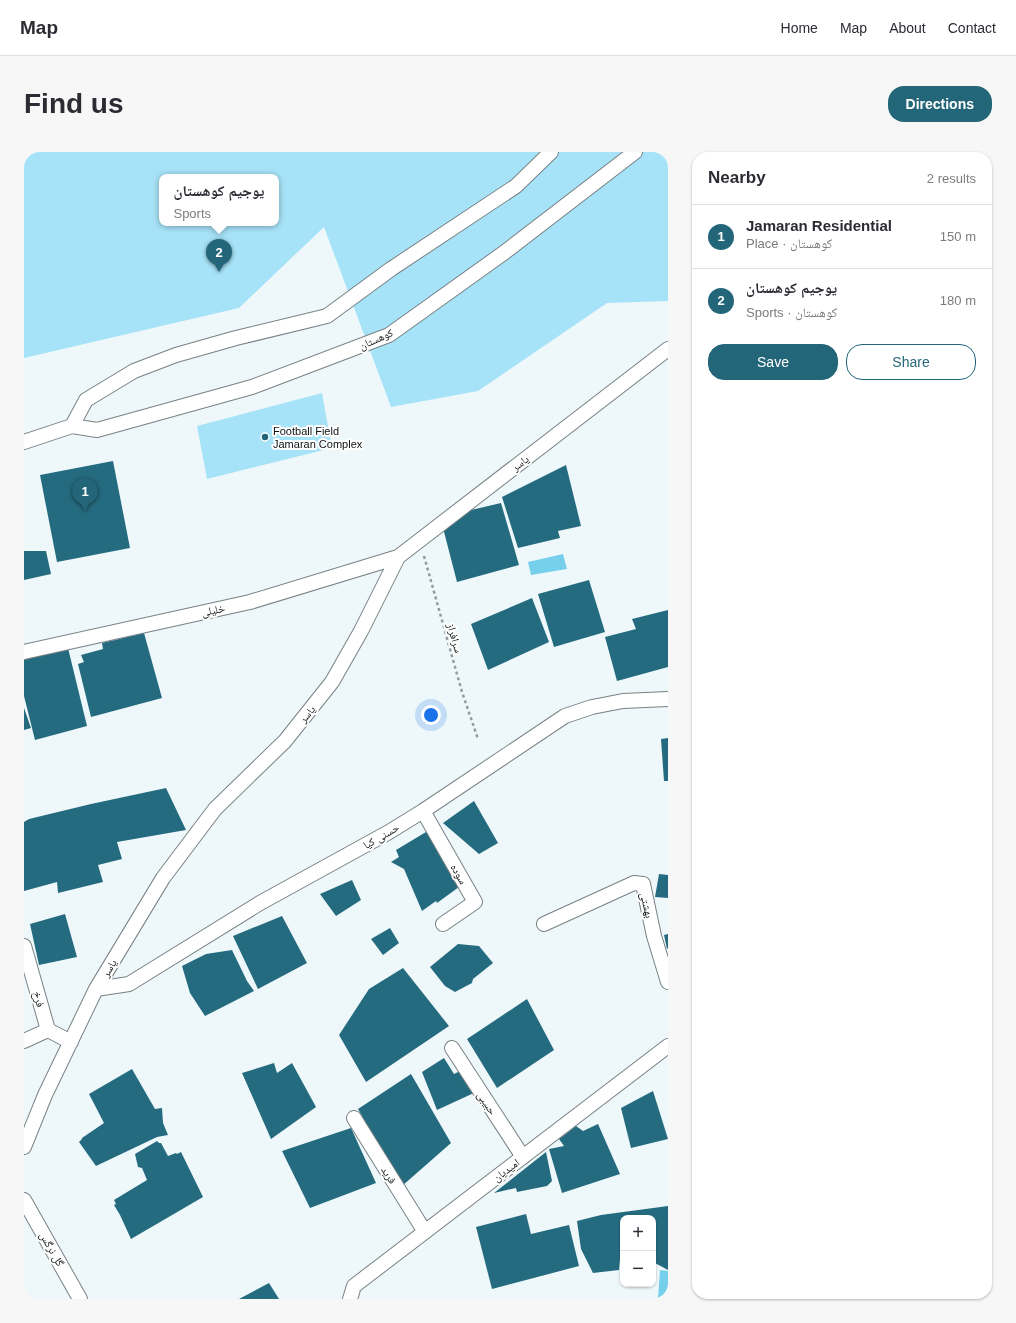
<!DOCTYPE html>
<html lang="en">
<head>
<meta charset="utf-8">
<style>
	body { margin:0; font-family:Arial,"Noto Naskh Arabic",sans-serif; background:#f7f7f7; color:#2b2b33 }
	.controls { position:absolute; right:12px; bottom:12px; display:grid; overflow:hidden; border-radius:8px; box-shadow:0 1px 3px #0004 }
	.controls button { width:36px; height:36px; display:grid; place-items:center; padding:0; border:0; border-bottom:1px solid #e1e1e2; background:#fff; color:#2b2b33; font:20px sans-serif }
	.you { position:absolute; left:407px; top:563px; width:14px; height:14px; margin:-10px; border:3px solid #fff; border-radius:50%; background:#1a73e8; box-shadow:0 0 0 6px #1a73e833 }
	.badge { display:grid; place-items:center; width:26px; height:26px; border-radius:50%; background:#246679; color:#fff; font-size:13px; font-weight:700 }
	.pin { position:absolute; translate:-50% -33px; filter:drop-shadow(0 1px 2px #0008) }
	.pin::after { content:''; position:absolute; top:21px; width:14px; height:12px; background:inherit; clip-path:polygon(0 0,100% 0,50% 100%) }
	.popup { position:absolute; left:135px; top:22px; width:120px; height:52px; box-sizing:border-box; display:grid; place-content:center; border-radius:8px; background:#fff; filter:drop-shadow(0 1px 3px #0005); font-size:13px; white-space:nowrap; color:#7c7c81 }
	.popup b { font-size:15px; color:#2b2b33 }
	.popup::after { content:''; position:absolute; left:50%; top:100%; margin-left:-8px; border:8px solid transparent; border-top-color:#fff }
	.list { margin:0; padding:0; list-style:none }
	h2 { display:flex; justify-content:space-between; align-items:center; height:52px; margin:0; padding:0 16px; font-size:17px }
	h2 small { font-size:13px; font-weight:400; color:#7c7c81 }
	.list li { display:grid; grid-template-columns:26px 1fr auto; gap:12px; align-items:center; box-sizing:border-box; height:64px; padding:0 16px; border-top:1px solid #e1e1e2 }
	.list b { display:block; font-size:15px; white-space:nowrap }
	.list p { margin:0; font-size:13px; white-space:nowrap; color:#7c7c81 }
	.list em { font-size:13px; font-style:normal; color:#7c7c81 }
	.actions { display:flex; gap:8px; padding:12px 16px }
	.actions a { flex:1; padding:9px 0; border:1px solid #246679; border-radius:16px; text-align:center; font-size:14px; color:#246679 }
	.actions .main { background:#246679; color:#fff }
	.map { position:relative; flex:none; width:644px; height:1147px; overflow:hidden; border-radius:16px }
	header { display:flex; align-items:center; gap:24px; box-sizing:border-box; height:56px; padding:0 20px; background:#fff; border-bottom:1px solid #e1e1e2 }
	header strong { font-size:19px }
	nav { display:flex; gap:22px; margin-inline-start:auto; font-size:14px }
	.intro { display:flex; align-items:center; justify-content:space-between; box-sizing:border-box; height:96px; padding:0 24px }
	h1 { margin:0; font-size:28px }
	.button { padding:10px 18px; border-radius:16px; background:#246679; color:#fff; font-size:14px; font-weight:700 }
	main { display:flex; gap:24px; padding:0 24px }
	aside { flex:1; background:#fff; border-radius:16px; box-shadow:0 1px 3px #0004 }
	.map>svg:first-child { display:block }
	.green { fill:#a7e3f8; fill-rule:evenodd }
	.water { fill:#76cfeb }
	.building { fill:#256b7f }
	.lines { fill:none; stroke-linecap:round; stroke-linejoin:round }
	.street-casing { stroke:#788184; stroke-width:16 }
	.path { stroke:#939b9d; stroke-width:2.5; stroke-dasharray:3 3; stroke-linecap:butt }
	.street { stroke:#fff; stroke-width:14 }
	.poi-dot { fill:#246679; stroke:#fff; stroke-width:1.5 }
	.labels { text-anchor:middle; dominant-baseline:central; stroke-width:4; stroke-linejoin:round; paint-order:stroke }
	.street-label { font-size:11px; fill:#0e1213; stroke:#fff }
	.poi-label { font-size:11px; fill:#0e1213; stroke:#fff; text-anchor:start }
</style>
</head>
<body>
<header>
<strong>Map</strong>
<nav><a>Home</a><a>Map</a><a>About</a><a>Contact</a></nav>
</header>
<div class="intro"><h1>Find us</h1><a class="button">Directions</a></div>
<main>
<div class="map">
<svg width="644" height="1147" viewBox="0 0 644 1147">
	<rect width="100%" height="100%" fill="#eef8fb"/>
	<path class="green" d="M 0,0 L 644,0 L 644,149 L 583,151 L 454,239 L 367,255 L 300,75 L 215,156 L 0,206 ZM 138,25 L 252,25 L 252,71 L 138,71 Z
		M 298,241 L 308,296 L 183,327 L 173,274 Z"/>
	<path class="water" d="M 539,402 L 543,417 L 507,423 L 504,410 Z
		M 636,1118 L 644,1119 L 644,1146 L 634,1146 Z"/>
	<path class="building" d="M 89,309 L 106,396 L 33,410 L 16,323 Z
		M 542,313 L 557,374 L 534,379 L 536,386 L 494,396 L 478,345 Z
		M 477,351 L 495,413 L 433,430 L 418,372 L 430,362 Z
		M 0,399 L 22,399 L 27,422 L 0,428 Z
		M 565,428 L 581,480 L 530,495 L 514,442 Z
		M 508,446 L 525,490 L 464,518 L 447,472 Z
		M 644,458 L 644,515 L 593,529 L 581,485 L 612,477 L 608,467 Z
		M 120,481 L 138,546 L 67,565 L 54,512 L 60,510 L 57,503 L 79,497 L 78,491 Z
		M 44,496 L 63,574 L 11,588 L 0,544 L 0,508 Z
		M 0,556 L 7,576 L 0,578 Z
		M 644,586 L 644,629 L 640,629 L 637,587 Z
		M 142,636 L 162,678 L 93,690 L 98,707 L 74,713 L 79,730 L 34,741 L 33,730 L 0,739 L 0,670 L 5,667 L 67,652 Z
		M 450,649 L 474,691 L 455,702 L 419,671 Z
		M 412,674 L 446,727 L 413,751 L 412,749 L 398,759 L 380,717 L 367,710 L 375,705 L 372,698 Z
		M 635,722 L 644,723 L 644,746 L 631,745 Z
		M 328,728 L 337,748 L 312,764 L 296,742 Z
		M 41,762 L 53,805 L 15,813 L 6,772 Z
		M 258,764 L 283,811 L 234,837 L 209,784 Z
		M 366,776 L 375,791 L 359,803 L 347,787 Z
		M 644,782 L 644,796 L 643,797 L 640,783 Z
		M 434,792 L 455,794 L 469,811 L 449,827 L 448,831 L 431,840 L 421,834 L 406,815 Z
		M 208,798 L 223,829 L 230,839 L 181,864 L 166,841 L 158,814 L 182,802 Z
		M 379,816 L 425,874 L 342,930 L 315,883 L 345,837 Z
		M 503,847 L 530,898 L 473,936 L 443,887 Z
		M 420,906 L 430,922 L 436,919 L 452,940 L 413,958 L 398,920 Z
		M 250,911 L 253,921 L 268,911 L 292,955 L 247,987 L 218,921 Z
		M 108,917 L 131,957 L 138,956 L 139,971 L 144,983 L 133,985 L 72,1014 L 55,990 L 58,987 L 58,986 L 80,971 L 65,942 Z
		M 387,922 L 427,991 L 378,1034 L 334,957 Z
		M 629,939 L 644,987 L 607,996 L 597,956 Z
		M 574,972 L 596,1022 L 538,1041 L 525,997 L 540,994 L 535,987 L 552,974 L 559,979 Z
		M 327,976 L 352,1031 L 286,1056 L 258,999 Z
		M 133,989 L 135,991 L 137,991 L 144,1004 L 152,1001 L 153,1002 L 157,1000 L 179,1045 L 107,1087 L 96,1063 L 90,1053 L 92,1052 L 90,1048 L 123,1028 L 118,1016 L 114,1015 L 111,1002 Z
		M 522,1000 L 528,1029 L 523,1034 L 493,1040 L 492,1036 L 470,1041 Z
		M 644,1054 L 644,1118 L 629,1110 L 629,1066 L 599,1066 L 599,1105 L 596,1107 L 595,1118 L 569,1121 L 557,1097 L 553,1069 L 577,1063 Z
		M 502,1062 L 507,1082 L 545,1073 L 555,1114 L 468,1137 L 452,1075 Z
		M 245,1131 L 255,1147 L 215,1147 Z"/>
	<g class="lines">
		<defs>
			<path id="street" d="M 48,274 L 62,248 L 110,219 L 152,203 L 212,186 L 303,164 L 367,117 L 492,34 L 527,0
				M 0,290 L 48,274 L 73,278 L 228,235 L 365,183 L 481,100 L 611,0
				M 0,500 L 226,450 L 374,405
				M 399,659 L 451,750 L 419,772
				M 520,772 L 610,731 L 619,732 L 630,784 L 644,830
				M 0,794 L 24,878
				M 72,837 L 105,832 L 236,751 L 365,680 L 399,659 L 541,564 L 568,555 L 599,549 L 644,547
				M 0,889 L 24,878 L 47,890
				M 428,896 L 499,1005
				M 330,966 L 401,1080
				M 0,995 L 21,943 L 72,837 L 139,726 L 191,657 L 261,589 L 308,530 L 337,479 L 374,405 L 644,197
				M 0,1048 L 56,1147
				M 326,1147 L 330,1134 L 644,894"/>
		</defs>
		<use href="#street" class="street-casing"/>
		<path class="path" d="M 400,404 L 438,540 L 454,587"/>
		<use href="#street" class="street"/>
	</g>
	<circle class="poi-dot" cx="241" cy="285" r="4"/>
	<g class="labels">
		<g class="street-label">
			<text transform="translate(352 187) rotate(-24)">کوهستان</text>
			<text transform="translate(496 311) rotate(-38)">یاسر</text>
			<text transform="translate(189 458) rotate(-12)">خلیلی</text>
			<text transform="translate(431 486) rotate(74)">سرافراز</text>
			<text transform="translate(283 562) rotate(-51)">یاسر</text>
			<text transform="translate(357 684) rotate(-30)">حسنی کیا</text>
			<text transform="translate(435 722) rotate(60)">سوده</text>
			<text transform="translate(623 753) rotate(77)">بهشتی</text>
			<text transform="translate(85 816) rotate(-59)">یاسر</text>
			<text transform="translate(15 847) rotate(74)">فرخ</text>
			<text transform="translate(463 951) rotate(57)">حبیبی</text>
			<text transform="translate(482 1018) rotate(-37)">امیدیان</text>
			<text transform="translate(365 1023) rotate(58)">فرید</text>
			<text transform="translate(28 1097) rotate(60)">گل نرگس</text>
		</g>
		<g class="poi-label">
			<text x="249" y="279">Football Field<tspan x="249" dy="13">Jamaran Complex</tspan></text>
		</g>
	</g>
</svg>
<div class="controls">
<button>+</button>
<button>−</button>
</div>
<div class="you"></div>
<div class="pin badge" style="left:61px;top:359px">1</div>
<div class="pin badge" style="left:195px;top:120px">2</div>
<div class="popup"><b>یوجیم کوهستان</b>Sports</div>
</div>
<aside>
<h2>Nearby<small>2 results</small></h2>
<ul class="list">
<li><span class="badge">1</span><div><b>Jamaran Residential</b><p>Place · کوهستان</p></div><em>150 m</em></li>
<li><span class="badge">2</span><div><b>یوجیم کوهستان</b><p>Sports · کوهستان</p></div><em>180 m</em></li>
</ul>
<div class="actions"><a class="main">Save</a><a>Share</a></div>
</aside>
</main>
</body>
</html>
